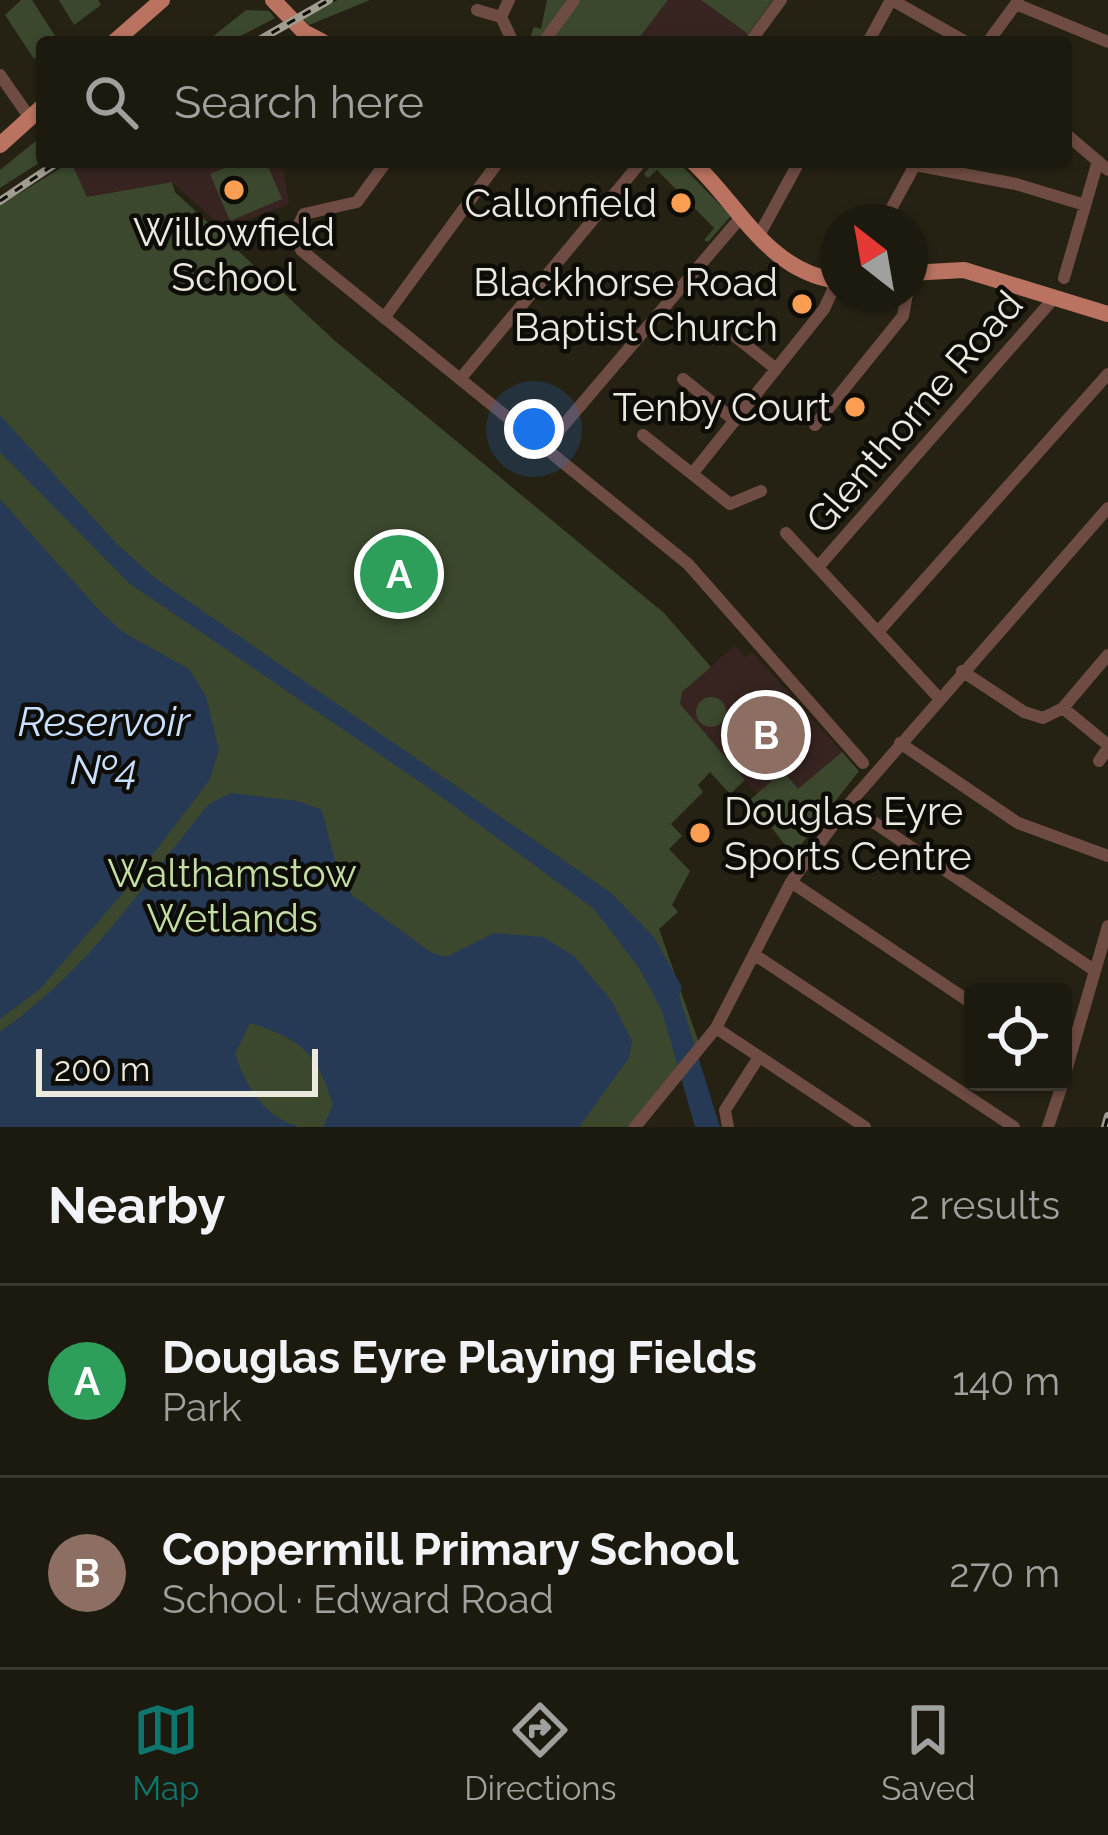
<!DOCTYPE html>
<html lang="en">
<head>
<meta charset="utf-8">
<style>
	body { margin:0; font-family:Raleway,sans-serif; background:#29271c; color:#f1f3f6 }
	.controls { position:absolute; right:36px; bottom:36px; display:grid; overflow:hidden; border-radius:12px; box-shadow:0 3px 9px #0004 }
	.controls button { width:108px; height:108px; display:grid; place-items:center; padding:0; border:0; border-bottom:3px solid #3a382e; background:#1c1a0e; color:#f1f3f6; font:60px sans-serif }
	.compass { position:absolute; left:820px; top:204px; width:108px; height:108px; border-radius:50%; background:#1c1a0e; box-shadow:0 3px 9px #0004; rotate:329deg }
	.scale { position:absolute; left:36px; bottom:30px; width:282px; box-sizing:border-box; padding-left:12px; border:6px solid #ece9df; border-top:0; font-size:33px; line-height:42px; white-space:nowrap; color:#ece9df; -webkit-text-stroke:9px #0d0c06; paint-order:stroke }
	.you { position:absolute; left:534px; top:429px; width:42px; height:42px; margin:-30px; border:9px solid #fff; border-radius:50%; background:#1a73e8; box-shadow:0 0 0 18px #1a73e833 }
	.badge { display:grid; place-items:center; width:78px; height:78px; border-radius:50%; background:#0f766e; color:#fff; font-size:39px; font-weight:700 }
	.pin { position:absolute; translate:-50% -50%; border:6px solid #fff; box-shadow:0 3px 12px #0006 }
	.list { margin:0; padding:0; list-style:none }
	h2 { display:flex; justify-content:space-between; align-items:center; height:156px; margin:0; padding:0 48px; font-size:51px }
	h2 small { font-size:39px; font-weight:400; color:#a0a19e }
	.list li { display:grid; grid-template-columns:78px 1fr auto; gap:36px; align-items:center; box-sizing:border-box; height:192px; padding:0 48px; border-top:3px solid #3a382e }
	.list b { display:block; font-size:45px; white-space:nowrap }
	.list p { margin:0; font-size:39px; white-space:nowrap; color:#a0a19e }
	.list em { font-size:39px; font-style:normal; color:#a0a19e }
	.icon { flex:none; width:66px; height:66px; fill:none; stroke:currentColor; stroke-width:2; stroke-linecap:round; stroke-linejoin:round }
	.map { position:relative; flex:none; width:1108px; height:1127px; overflow:hidden }
	.search { position:absolute; background:#1c1a0e; box-shadow:0 3px 9px #0004; left:36px; right:36px; top:36px; height:132px; display:flex; align-items:center; gap:30px; box-sizing:border-box; padding:0 42px; border-radius:12px; color:#a0a19e; font-size:45px }
	.sheet { height:540px; background:#1c1a0e }
	nav { display:flex; justify-content:space-around; align-items:center; box-sizing:border-box; height:168px; border-top:3px solid #3a382e; background:#1c1a0e; font-size:33px; color:#a0a19e }
	nav a { display:grid; justify-items:center; gap:6px }
	nav .on { color:#0f766e }
	.map>svg:first-child { display:block }
	.education { fill:#372420 }
	.green { fill:#3c482e }
	.water { fill:#263a55 }
	.lines { fill:none; stroke-linecap:round; stroke-linejoin:round }
	.minor { stroke:#6f4c43; stroke-width:12 }
	.major { stroke:#bb7361; stroke-width:16 }
	.rail-casing { stroke:#a19d91; stroke-width:8 }
	.rail { stroke:#0d0c06; stroke-width:3; stroke-dasharray:9; stroke-linecap:butt }
	.poi-dot { fill:#fb9e51; stroke:#0d0c06; stroke-width:4.5 }
	.labels { text-anchor:middle; dominant-baseline:central; stroke-width:9; stroke-linejoin:round; paint-order:stroke }
	.poi-label { font-size:39px; fill:#ece9df; stroke:#0d0c06; text-anchor:end }
	.street-label { font-size:39px; fill:#ece9df; stroke:#0d0c06 }
	.park-label { font-size:39px; fill:#c3dea3; stroke:#0d0c06 }
	.water-label { font-size:42px; font-style:italic; fill:#c8dfff; stroke:#0d0c06 }
</style>
</head>
<body>
<div class="map">
<svg width="1108" height="1127" viewBox="0 0 1108 1127">
	<rect width="100%" height="100%" fill="#262213"/>
	<path class="education" d="M 668,0 L 701,0 L 748,34 L 743,42 L 636,42 Z
		M 71,162 L 282,162 L 289,204 L 224,229 L 172,182 L 86,197 Z
		M 735,645 L 745,657 L 752,652 L 842,752 L 798,790 L 783,772 L 757,794 L 680,704 L 682,692 Z"/>
	<path class="green" d="M 21,0 L 32,0 L 59,42 L 42,42 L 42,53 L 34,59 L 5,15 Z
		M 59,0 L 98,0 L 101,5 L 74,25 Z
		M 338,0 L 370,0 L 309,25 L 303,18 Z
		M 547,0 L 566,0 C 556,21 546,42 521,42 L 518,37 L 529,40 L 534,27 L 541,29 Z
		M 580,0 L 668,0 L 636,42 L 552,42 Z
		M 701,0 L 773,0 L 748,34 Z
		M 246,10 L 269,11 L 275,18 L 229,42 L 206,42 Z
		M 42,136 L 42,161 L 0,188 L 0,170 Z
		M 71,162 L 87,197 L 172,182 L 175,192 L 334,340 L 664,613 L 711,667 L 682,692 L 680,704 L 745,780 L 730,794 L 710,772 L 698,785 L 703,792 L 671,824 L 682,836 L 669,849 L 690,871 L 672,905 L 678,912 L 659,929 L 700,1046 L 629,1127 L 0,1127 L 0,205 Z
		M 239,162 L 266,162 L 282,199 L 230,221 L 210,174 Z
		M 654,162 L 678,162 L 731,216 L 708,242 L 704,240 L 714,228 L 657,170 L 648,178 L 644,174 Z
		M696 712a15 15 0 1 1 30 0a15 15 0 1 1-30 0Z
		M 842,752 L 859,771 L 793,855 L 750,800 L 783,771 L 798,789 Z"/>
	<path class="water" d="M 0,415 L 117,544 L 155,578 L 611,893 L 654,937 L 682,987 L 679,995 L 720,1127 L 695,1127 L 662,1011 L 639,968 L 594,909 L 436,793 L 129,583 L 0,452 Z
		M 0,499 L 101,612 L 123,632 L 189,669 L 206,696 L 219,750 L 209,781 L 127,888 L 40,989 L 0,1019 Z
		M 231,793 L 298,801 L 322,810 L 336,864 L 352,895 L 432,953 L 446,957 L 494,933 L 543,937 L 574,956 L 611,1000 L 632,1041 L 629,1058 L 579,1127 L 323,1127 L 333,1105 C 317,1052 302,1040 250,1023 L 235,1054 C 247,1087 264,1118 300,1127 L 0,1127 L 0,1032 C 96,963 137,891 209,804 Z"/>
	<g class="lines">
		<path class="minor" d="M 509,0 L 501,17 L 513,42
			M 892,0 L 966,42
			M 1016,4 L 1108,42
			M 477,10 L 501,17
			M 544,42 L 574,0
			M 750,42 L 781,0
			M 868,42 L 891,0
			M 988,42 L 1018,1
			M 0,75 L 30,118
			M 1066,134 L 1108,170
			M 386,162 L 357,202 L 304,214 L 297,228 L 301,250 L 688,564 L 863,763
			M 915,165 L 1016,184 L 1085,205
			M 884,222 L 916,163
			M 758,237 L 799,162
			M 1064,278 L 1098,161
			M 384,318 L 498,162
			M 726,329 L 776,369
			M 461,378 L 641,162
			M 683,379 L 734,420
			M 815,425 L 903,316 L 910,278
			M 643,435 L 730,504 L 761,491
			M 545,447 L 741,217
			M 692,474 L 824,309 L 837,281
			M 786,533 L 938,697
			M 818,567 L 1055,297
			M 878,632 L 1108,374
			M 962,671 L 1024,712 L 1043,718 L 1063,708 L 1108,655
			M 1063,708 L 1108,745
			M 900,743 L 1018,823 L 1108,856
			M 1099,761 L 1108,748
			M 848,805 L 1094,970
			M 791,882 L 973,1004
			M 755,955 L 1014,1127
			M 716,1028 L 865,1127
			M 1063,1081 L 1108,926
			M 635,1127 L 716,1028 L 791,882 L 848,805 L 1108,508
			M 728,1127 L 725,1110 L 759,1057
			M 1048,1127 L 1063,1082"/>
		<path class="major" d="M 273,0 L 304,32 L 323,42
			M 114,42 L 162,0
			M 0,145 L 42,107
			M 693,162 C 740,206 767,271 838,281
			M 910,273 L 964,270 L 1108,314"/>
		<defs>
			<path id="rail" d="M 256,42 L 329,0
				M 0,201 L 58,162
				M 1105,1127 L 1108,1116"/>
		</defs>
		<use href="#rail" class="rail-casing"/>
		<use href="#rail" class="rail"/>
	</g>
	<g class="poi-dot">
		<circle cx="234" cy="190" r="12"/>
		<circle cx="681" cy="203" r="12"/>
		<circle cx="802" cy="304" r="12"/>
		<circle cx="855" cy="407" r="12"/>
		<circle cx="700" cy="833" r="12"/>
	</g>
	<g class="labels">
		<g class="poi-label">
			<text x="657" y="203">Callonfield</text>
			<text x="234" y="232" text-anchor="middle">Willowfield<tspan x="234" dy="45">School</tspan></text>
			<text x="778" y="282">Blackhorse Road<tspan x="778" dy="45">Baptist Church</tspan></text>
			<text x="831" y="407">Tenby Court</text>
			<text x="724" y="811" text-anchor="start">Douglas Eyre<tspan x="724" dy="45">Sports Centre</tspan></text>
		</g>
		<g class="street-label">
			<text transform="translate(914 412) rotate(-49)">Glenthorne Road</text>
		</g>
		<g class="park-label">
			<text x="232" y="873">Walthamstow<tspan x="232" dy="45">Wetlands</tspan></text>
		</g>
		<g class="water-label">
			<text x="104" y="721">Reservoir<tspan x="104" dy="48">№4</tspan></text>
		</g>
	</g>
</svg>
<div class="controls">
<button><svg class="icon" aria-label="locate" viewBox="0 0 24 24"><circle cx="12" cy="12" r="6"/><path d="M12 2v4M12 18v4M2 12h4M18 12h4"/></svg></button>
</div>
<svg class="compass" viewBox="-18 -18 36 36"><path d="M0-13l5 13h-10z" fill="#e53935"/><path d="M0 13l5-13h-10z" fill="#a0a19e"/></svg>
<div class="scale">200 m</div>
<div class="you"></div>
<div class="pin badge" style="left:399px;top:574px;background:#2e9e5b">A</div>
<div class="pin badge" style="left:766px;top:735px;background:#8d6e63">B</div>
<div class="search"><svg class="icon" aria-label="search" viewBox="0 0 24 24"><circle cx="10" cy="10" r="6"/><path d="M15 15l6 6"/></svg>Search here</div>
</div>
<section class="sheet">
<h2>Nearby<small>2 results</small></h2>
<ul class="list">
<li><span class="badge" style="background:#2e9e5b">A</span><div><b>Douglas Eyre Playing Fields</b><p>Park</p></div><em>140 m</em></li>
<li><span class="badge" style="background:#8d6e63">B</span><div><b>Coppermill Primary School</b><p>School · Edward Road</p></div><em>270 m</em></li>
</ul>
</section>
<nav>
<a class="on"><svg class="icon" aria-label="map" viewBox="0 0 24 24"><path d="M3 6l6-2 6 2 6-2v14l-6 2-6-2-6 2zM9 4v14M15 6v14"/></svg>Map</a>
<a><svg class="icon" aria-label="directions" viewBox="0 0 24 24"><path d="M12 3l9 9-9 9-9-9zM9 14v-3h6M13 9l2 2-2 2"/></svg>Directions</a>
<a><svg class="icon" aria-label="saved" viewBox="0 0 24 24"><path d="M7 4h10v16l-5-4-5 4z"/></svg>Saved</a>
</nav>
</body>
</html>
